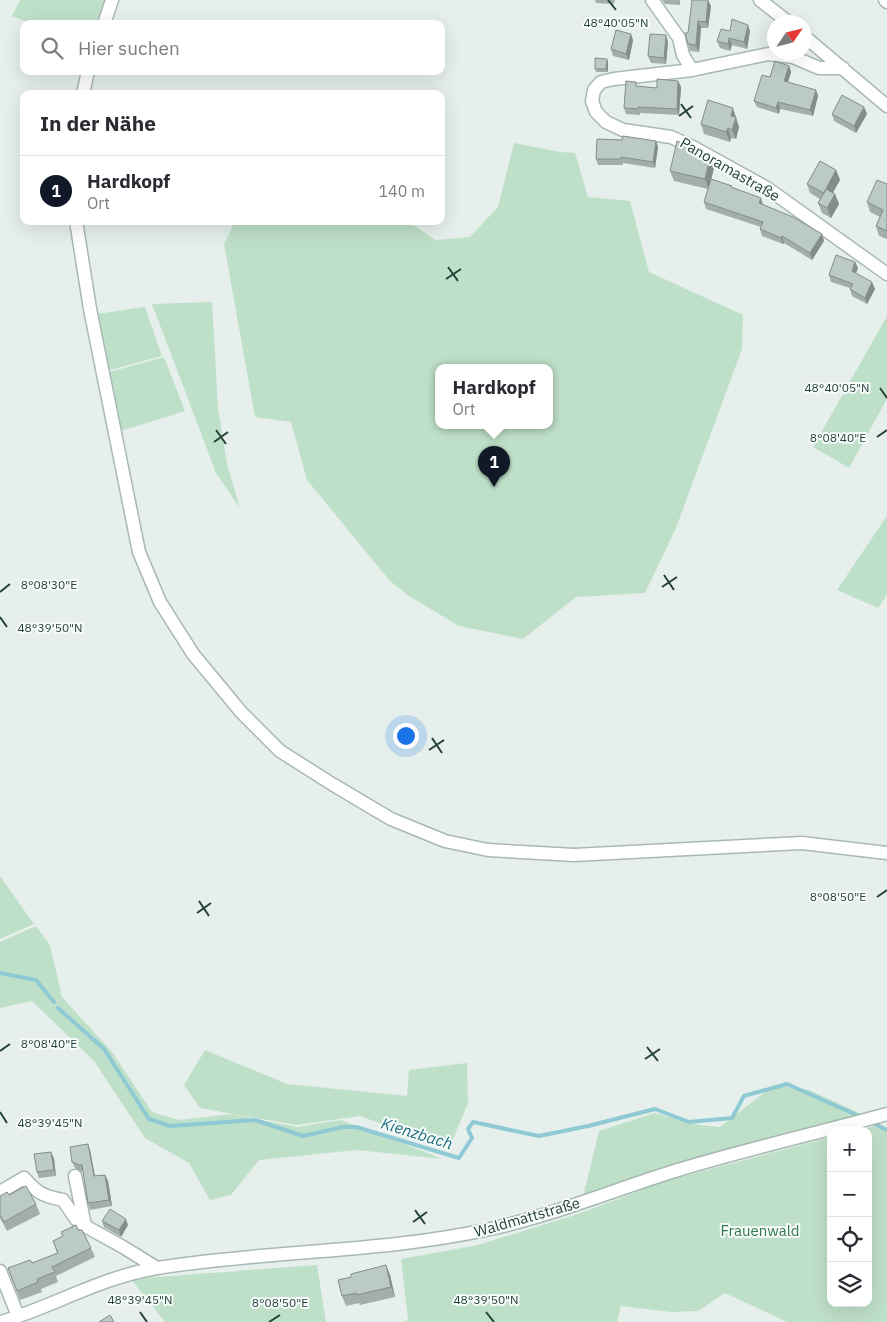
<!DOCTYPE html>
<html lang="de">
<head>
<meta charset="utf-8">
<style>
	body { margin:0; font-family:"IBM Plex Sans",sans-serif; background:#f2f2f3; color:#2b2b33 }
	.controls { position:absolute; right:15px; bottom:15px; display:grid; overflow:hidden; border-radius:10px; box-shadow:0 5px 20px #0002 }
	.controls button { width:45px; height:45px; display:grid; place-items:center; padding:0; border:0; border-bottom:1px solid #e1e1e2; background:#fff; color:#2b2b33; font:25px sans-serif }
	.compass { position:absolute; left:767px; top:15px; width:45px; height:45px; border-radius:50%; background:#fff; box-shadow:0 5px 20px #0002; rotate:55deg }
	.you { position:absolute; left:405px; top:735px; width:18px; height:18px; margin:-12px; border:4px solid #fff; border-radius:50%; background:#1a73e8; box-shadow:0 0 0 8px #1a73e833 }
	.badge { display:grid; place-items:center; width:32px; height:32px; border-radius:50%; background:#111827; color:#fff; font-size:16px; font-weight:700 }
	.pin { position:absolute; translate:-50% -41px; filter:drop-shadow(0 1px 2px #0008) }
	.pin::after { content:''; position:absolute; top:26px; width:18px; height:15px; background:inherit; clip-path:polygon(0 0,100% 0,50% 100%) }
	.popup { position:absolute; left:435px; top:364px; width:118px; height:65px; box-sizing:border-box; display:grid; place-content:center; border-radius:10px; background:#fff; filter:drop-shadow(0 1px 4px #0005); font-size:16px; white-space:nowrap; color:#7c7c81 }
	.popup b { font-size:19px; color:#2b2b33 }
	.popup::after { content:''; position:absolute; left:50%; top:100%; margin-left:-10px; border:10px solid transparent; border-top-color:#fff }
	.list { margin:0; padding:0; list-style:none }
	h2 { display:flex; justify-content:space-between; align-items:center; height:65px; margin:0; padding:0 20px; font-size:21px }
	h2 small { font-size:16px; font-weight:400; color:#7c7c81 }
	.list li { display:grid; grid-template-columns:32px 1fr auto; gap:15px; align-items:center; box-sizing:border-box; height:70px; padding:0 20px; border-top:1px solid #e1e1e2 }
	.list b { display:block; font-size:19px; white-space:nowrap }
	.list p { margin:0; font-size:16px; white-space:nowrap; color:#7c7c81 }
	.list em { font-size:16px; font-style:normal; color:#7c7c81 }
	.icon { flex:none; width:28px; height:28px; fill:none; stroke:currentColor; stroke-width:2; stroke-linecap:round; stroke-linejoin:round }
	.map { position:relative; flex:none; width:887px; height:1322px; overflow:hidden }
	.search { position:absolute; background:#fff; box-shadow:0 5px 20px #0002; left:20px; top:20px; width:425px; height:55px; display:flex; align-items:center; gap:12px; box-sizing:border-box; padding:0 18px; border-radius:10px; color:#7c7c81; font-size:19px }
	.panel { position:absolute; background:#fff; box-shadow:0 5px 20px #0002; left:20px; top:90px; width:425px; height:135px; border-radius:10px }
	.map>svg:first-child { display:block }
	.green { fill:#bfe0c8; fill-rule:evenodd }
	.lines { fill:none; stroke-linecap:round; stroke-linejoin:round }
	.stream { stroke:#8ec9d4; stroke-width:4 }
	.minor-casing { stroke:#a8b8b2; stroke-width:15 }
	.minor { stroke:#fff; stroke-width:12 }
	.wall { fill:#a1aea9 }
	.shaded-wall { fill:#838d89 }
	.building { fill:#bbcac4; stroke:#838d89 }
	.ticks { fill:none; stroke:#24423a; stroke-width:2 }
	.labels { text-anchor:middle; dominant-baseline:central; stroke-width:4; stroke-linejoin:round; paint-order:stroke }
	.street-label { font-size:15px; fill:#24423a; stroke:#f7fbf9 }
	.park-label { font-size:15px; fill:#2d7a4b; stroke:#f7fbf9 }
	.water-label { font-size:16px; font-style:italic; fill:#1c6f80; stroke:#f7fbf9 }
	.ticks-label { font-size:12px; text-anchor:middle; fill:#24423a; stroke:#f7fbf9; stroke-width:4; stroke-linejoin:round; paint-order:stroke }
</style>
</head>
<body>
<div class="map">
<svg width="887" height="1322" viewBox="0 0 887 1322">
	<rect width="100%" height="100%" fill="#e6efeb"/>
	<path class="green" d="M 20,0 L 107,0 L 99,24 L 33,24 L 12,16 Z
		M 514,143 L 560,152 L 575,153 L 588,197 L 630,201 L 649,272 L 743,315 L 742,349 L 676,528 L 645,593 L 576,597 L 523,639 L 459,626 L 409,596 L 390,581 L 307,480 L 291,422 L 255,417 L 224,244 L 235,221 L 408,221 L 435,240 L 470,237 L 498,207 ZM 439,368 L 549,368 L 549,426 L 439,426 Z
		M 212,302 L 218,408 L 227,464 L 240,508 L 216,473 L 152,304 Z
		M 145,307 L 162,356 L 106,371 L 96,314 Z
		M 887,316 L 887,399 L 849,468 L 813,447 Z
		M 164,357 L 185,411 L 118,432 L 106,373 Z
		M 887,516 L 887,595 L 878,608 L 837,590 Z
		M 0,876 L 34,924 L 0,939 Z
		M 36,926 L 50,945 L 62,997 L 112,1052 L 152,1112 L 179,1120 L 232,1114 L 297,1127 L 341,1120 L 443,1159 L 357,1150 L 259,1160 L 231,1195 L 210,1200 L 189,1163 L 145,1138 L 94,1061 L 32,1001 L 0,1008 L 0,942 Z
		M 205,1050 L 287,1084 L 407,1096 L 409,1070 L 467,1063 L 468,1103 L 449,1149 L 360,1116 L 296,1125 L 200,1108 L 184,1085 Z
		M 774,1085 L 809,1090 L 866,1116 L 583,1197 L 599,1131 L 655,1113 L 700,1125 L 720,1127 Z
		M 875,1126 L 887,1131 L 887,1322 L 787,1322 L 725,1293 L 698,1311 L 671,1312 L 621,1306 L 617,1322 L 402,1322 L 408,1320 L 401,1259 L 478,1245 L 578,1214 L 665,1181 L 831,1137 L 831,1303 L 868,1303 L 868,1131 L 856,1131 Z
		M 317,1265 L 326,1322 L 165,1322 L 131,1279 Z"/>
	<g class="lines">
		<path class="stream" d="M 0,973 L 36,980 L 54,1002
			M 58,1008 L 104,1049 L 149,1119 L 170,1126 L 255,1120 L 303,1136 L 343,1127 L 356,1127 L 459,1158 L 472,1138 L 468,1129 L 473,1122 L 539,1136 L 588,1126 L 655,1109 L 689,1122 L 732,1118 L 744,1096 L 787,1084 L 861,1117
			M 873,1123 L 887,1130"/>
		<defs>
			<path id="minor" d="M 652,0 L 679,38 L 683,55 L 692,70
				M 760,0 L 788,22
				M 885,0 L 887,2
				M 104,24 L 112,0
				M 804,36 L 887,106
				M 843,68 L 819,68 L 793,57 L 768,54 L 692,70 L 614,79 L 601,82 L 594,90 L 592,101 L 596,112 L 606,122 L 623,130 L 671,137 L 691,146 L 767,188 L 887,274
				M 83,94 L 88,71
				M 76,221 L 90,309 L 139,552 L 160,602 L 193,654 L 241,712 L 280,751 L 332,784 L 391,819 L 445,841 L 488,850 L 574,855 L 802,843 L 887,853
				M 75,1176 L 85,1226
				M 0,1192 L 24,1178 C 38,1193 42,1196 63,1200 L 76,1219 L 85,1226 L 123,1247 L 157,1268
				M 0,1271 L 18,1316
				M 1,1322 C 54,1306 102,1277 157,1268 C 268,1250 381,1253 490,1229 C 554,1215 616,1189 678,1170 C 747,1149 818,1133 887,1114"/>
		</defs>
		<use href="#minor" class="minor-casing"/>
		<use href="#minor" class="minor"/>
	</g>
	<path class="wall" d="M 595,0 L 615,0 L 614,4 L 596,3 Z
		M 662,0 L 680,0 L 680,5 L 665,4 Z
		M 711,6 L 708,28 L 701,28 L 699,52 L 690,51 L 688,44 L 688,33 Z
		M 730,31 L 750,31 L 747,49 L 732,45 L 730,51 L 720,48 L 717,41 Z
		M 633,40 L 629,60 L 613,56 L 611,49 Z
		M 668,42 L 666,64 L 651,63 L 648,56 Z
		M 608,62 L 608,72 L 596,72 L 595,69 Z
		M 789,66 L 791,72 L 788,83 L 816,90 L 818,96 L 813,116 L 780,109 L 779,114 L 757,107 L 754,101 L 770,77 Z
		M 678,81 L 681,87 L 679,115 L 640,113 L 640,115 L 626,114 L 624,108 L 638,86 L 657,88 Z
		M 864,107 L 867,114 L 856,133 L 834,121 L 832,114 Z
		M 737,118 L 736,120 L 739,127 L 736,139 L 731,138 L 730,142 L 704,134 L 701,124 Z
		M 656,141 L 658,147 L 655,168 L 623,163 L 623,165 L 598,165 L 596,159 Z
		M 710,158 L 714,168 L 711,179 L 732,186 L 732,188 L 763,205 L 822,234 L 824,241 L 812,260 L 784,243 L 783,244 L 762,236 L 760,229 L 761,227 L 706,209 L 704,202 L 708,189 L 674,181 L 670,171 Z
		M 836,170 L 840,180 L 833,192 L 835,194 L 839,204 L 831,218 L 822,213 L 818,203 L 820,199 L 810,193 L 807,184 Z
		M 887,184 L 887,239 L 879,236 L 876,226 L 880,217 L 870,212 L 867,202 Z
		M 855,262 L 858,268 L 856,273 L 875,289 L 867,304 L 852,296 L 850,289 L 850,288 L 831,282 L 829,275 Z
		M 90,1150 L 95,1176 L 105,1175 L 108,1181 L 112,1206 L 90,1210 L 88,1203 L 83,1171 L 82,1172 L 75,1168 L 72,1162 Z
		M 51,1152 L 54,1159 L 56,1176 L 39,1178 L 37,1172 Z
		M 9,1195 L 36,1204 L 40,1214 L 7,1231 L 0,1218 L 0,1196 Z
		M 102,1221 L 128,1225 L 121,1237 L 104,1227 Z
		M 78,1230 L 91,1248 L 95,1257 L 56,1276 L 58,1282 L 41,1289 L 42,1292 L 20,1300 L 8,1268 L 32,1263 L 57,1253 L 53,1241 L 63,1237 L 61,1232 Z
		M 386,1265 L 390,1275 L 395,1297 L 360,1305 L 359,1303 L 346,1306 L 342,1296 L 351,1277 Z"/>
	<path class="shaded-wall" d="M 708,0 L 711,6 L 708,28 L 706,22 Z
		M 698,21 L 701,28 L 699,52 L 696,45 Z
		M 748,25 L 750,31 L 747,49 L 744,42 Z
		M 631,34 L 633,40 L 629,60 L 626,54 Z
		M 666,35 L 668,42 L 666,64 L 664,58 Z
		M 729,38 L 732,45 L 730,51 L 728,44 Z
		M 607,59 L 608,62 L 608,72 L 606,69 Z
		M 789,66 L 791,72 L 786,88 L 784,81 Z
		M 678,81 L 681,87 L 679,115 L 677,109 Z
		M 816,90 L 818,96 L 813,116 L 810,110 Z
		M 778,102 L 780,109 L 779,114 L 776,108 Z
		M 864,107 L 867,114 L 856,133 L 854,126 Z
		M 733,108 L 739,127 L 736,139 L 732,130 L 731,116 Z
		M 728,128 L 731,138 L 730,142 L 726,132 Z
		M 656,141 L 658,147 L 655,168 L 653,162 Z
		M 710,158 L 714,168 L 709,189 L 705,179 Z
		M 836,170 L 840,180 L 827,203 L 824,193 Z
		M 835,194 L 839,204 L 831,218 L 827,208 Z
		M 761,198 L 763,205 L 759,203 Z
		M 822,234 L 824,241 L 812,260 L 810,253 Z
		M 782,236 L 784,243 L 783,244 L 781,238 Z
		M 855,262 L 858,268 L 854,278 L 852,271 Z
		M 872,282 L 875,289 L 867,304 L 865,298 Z
		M 88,1144 L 90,1150 L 96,1183 L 94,1176 Z
		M 51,1152 L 54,1159 L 56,1176 L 54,1170 Z
		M 105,1175 L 108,1181 L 112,1206 L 109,1200 Z
		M 126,1219 L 128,1225 L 121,1237 L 119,1230 Z
		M 386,1265 L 390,1275 L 395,1297 L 391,1287 Z"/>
	<path class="building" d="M 692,0 L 708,0 L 706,22 L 698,21 L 696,45 L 688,44 L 685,33 L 688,33 Z
		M 732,19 L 748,25 L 744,42 L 729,38 L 728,44 L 717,41 L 721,29 L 730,31 Z
		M 616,30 L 631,34 L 626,54 L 611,49 Z
		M 650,34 L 666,35 L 664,58 L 648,56 Z
		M 595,58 L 607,59 L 606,69 L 595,69 Z
		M 775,61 L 789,66 L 784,81 L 816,90 L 810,110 L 778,102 L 776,108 L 754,101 L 762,75 L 770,77 Z
		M 657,79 L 678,81 L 677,109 L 638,107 L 638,109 L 624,108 L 626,81 L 636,82 L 636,86 L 657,88 Z
		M 842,95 L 864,107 L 854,126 L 832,114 Z
		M 708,100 L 733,108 L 731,116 L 736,117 L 732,130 L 728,128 L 726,132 L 701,124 Z
		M 623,136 L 656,141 L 653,162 L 621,157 L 621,159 L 596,159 L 597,139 L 622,140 Z
		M 677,141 L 684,144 L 710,158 L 705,179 L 670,171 Z
		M 820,161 L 836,170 L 824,193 L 807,184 Z
		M 711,179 L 732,186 L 731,187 L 761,198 L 759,203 L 793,217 L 822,234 L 810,253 L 782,236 L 781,238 L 760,229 L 763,222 L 704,202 Z
		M 877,180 L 887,184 L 887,231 L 876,226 L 883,210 L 867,202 Z
		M 826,189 L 835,194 L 827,208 L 818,203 Z
		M 836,255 L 855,262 L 852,271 L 872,282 L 865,298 L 850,289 L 853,284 L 829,275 Z
		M 88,1144 L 94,1176 L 105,1175 L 109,1200 L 88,1203 L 82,1165 L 79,1165 L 72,1162 L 70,1147 Z
		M 51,1152 L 54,1170 L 37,1172 L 34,1154 Z
		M 26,1186 L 36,1204 L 4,1222 L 0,1215 L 0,1196 L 7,1192 L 9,1195 Z
		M 110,1209 L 126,1219 L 119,1230 L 102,1221 Z
		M 76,1225 L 78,1230 L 82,1230 L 91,1248 L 52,1267 L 55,1272 L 37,1279 L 38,1282 L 17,1291 L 8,1268 L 30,1260 L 32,1263 L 58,1253 L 53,1241 L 63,1236 L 61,1232 Z
		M 386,1265 L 391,1287 L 357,1295 L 356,1293 L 342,1296 L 338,1280 L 351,1277 L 351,1274 Z
		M 110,1315 L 114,1322 L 99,1322 Z"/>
	<path class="ticks" d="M 608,0 L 616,10M 681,104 L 691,118M 679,116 L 693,106M 448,267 L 458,281M 446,279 L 461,269M 880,388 L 887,398M 216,430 L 226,444M 877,437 L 887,430M 214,442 L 228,432M 664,575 L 674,590M 662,587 L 677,577M 0,592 L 10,584M 0,617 L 7,627M 432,738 L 442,753M 429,750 L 444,740M 877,897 L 887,890M 199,901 L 209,916M 197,913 L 211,903M 647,1047 L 658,1061M 0,1051 L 10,1044M 645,1059 L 660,1049M 0,1112 L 7,1123M 415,1210 L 425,1224M 413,1222 L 427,1212M 140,1312 L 147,1322M 486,1312 L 494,1322M 269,1322 L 280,1315"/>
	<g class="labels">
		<g class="street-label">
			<text transform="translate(730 169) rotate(30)">Panoramastraße</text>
			<text transform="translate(527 1217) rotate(-16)">Waldmattstraße</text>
		</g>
		<g class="park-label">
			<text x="760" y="1230">Frauenwald</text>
		</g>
		<g class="water-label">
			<text transform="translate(417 1133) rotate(17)">Kienzbach</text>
		</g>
	</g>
	<g class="ticks-label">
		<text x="616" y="27">48°40'05"N</text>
		<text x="837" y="392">48°40'05"N</text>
		<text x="838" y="442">8°08'40"E</text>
		<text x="49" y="589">8°08'30"E</text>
		<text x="50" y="632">48°39'50"N</text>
		<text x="838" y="901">8°08'50"E</text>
		<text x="49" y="1048">8°08'40"E</text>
		<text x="50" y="1127">48°39'45"N</text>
		<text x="140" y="1304">48°39'45"N</text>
		<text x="486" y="1304">48°39'50"N</text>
		<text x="280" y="1307">8°08'50"E</text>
	</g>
</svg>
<div class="controls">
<button>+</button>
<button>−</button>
<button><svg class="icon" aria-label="locate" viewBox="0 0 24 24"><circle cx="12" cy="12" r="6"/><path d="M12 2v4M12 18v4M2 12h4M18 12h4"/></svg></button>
<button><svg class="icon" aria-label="layers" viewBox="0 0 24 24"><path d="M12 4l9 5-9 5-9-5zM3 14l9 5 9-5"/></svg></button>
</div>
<svg class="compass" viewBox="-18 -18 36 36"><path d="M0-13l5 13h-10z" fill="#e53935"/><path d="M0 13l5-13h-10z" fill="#7c7c81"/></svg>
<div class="you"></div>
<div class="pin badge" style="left:494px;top:487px">1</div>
<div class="popup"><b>Hardkopf</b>Ort</div>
<div class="search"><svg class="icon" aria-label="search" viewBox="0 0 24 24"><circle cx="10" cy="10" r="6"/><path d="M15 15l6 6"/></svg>Hier suchen</div>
<section class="panel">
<h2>In der Nähe<small></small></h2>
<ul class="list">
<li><span class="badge">1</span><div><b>Hardkopf</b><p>Ort</p></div><em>140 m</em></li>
</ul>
</section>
</div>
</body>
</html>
